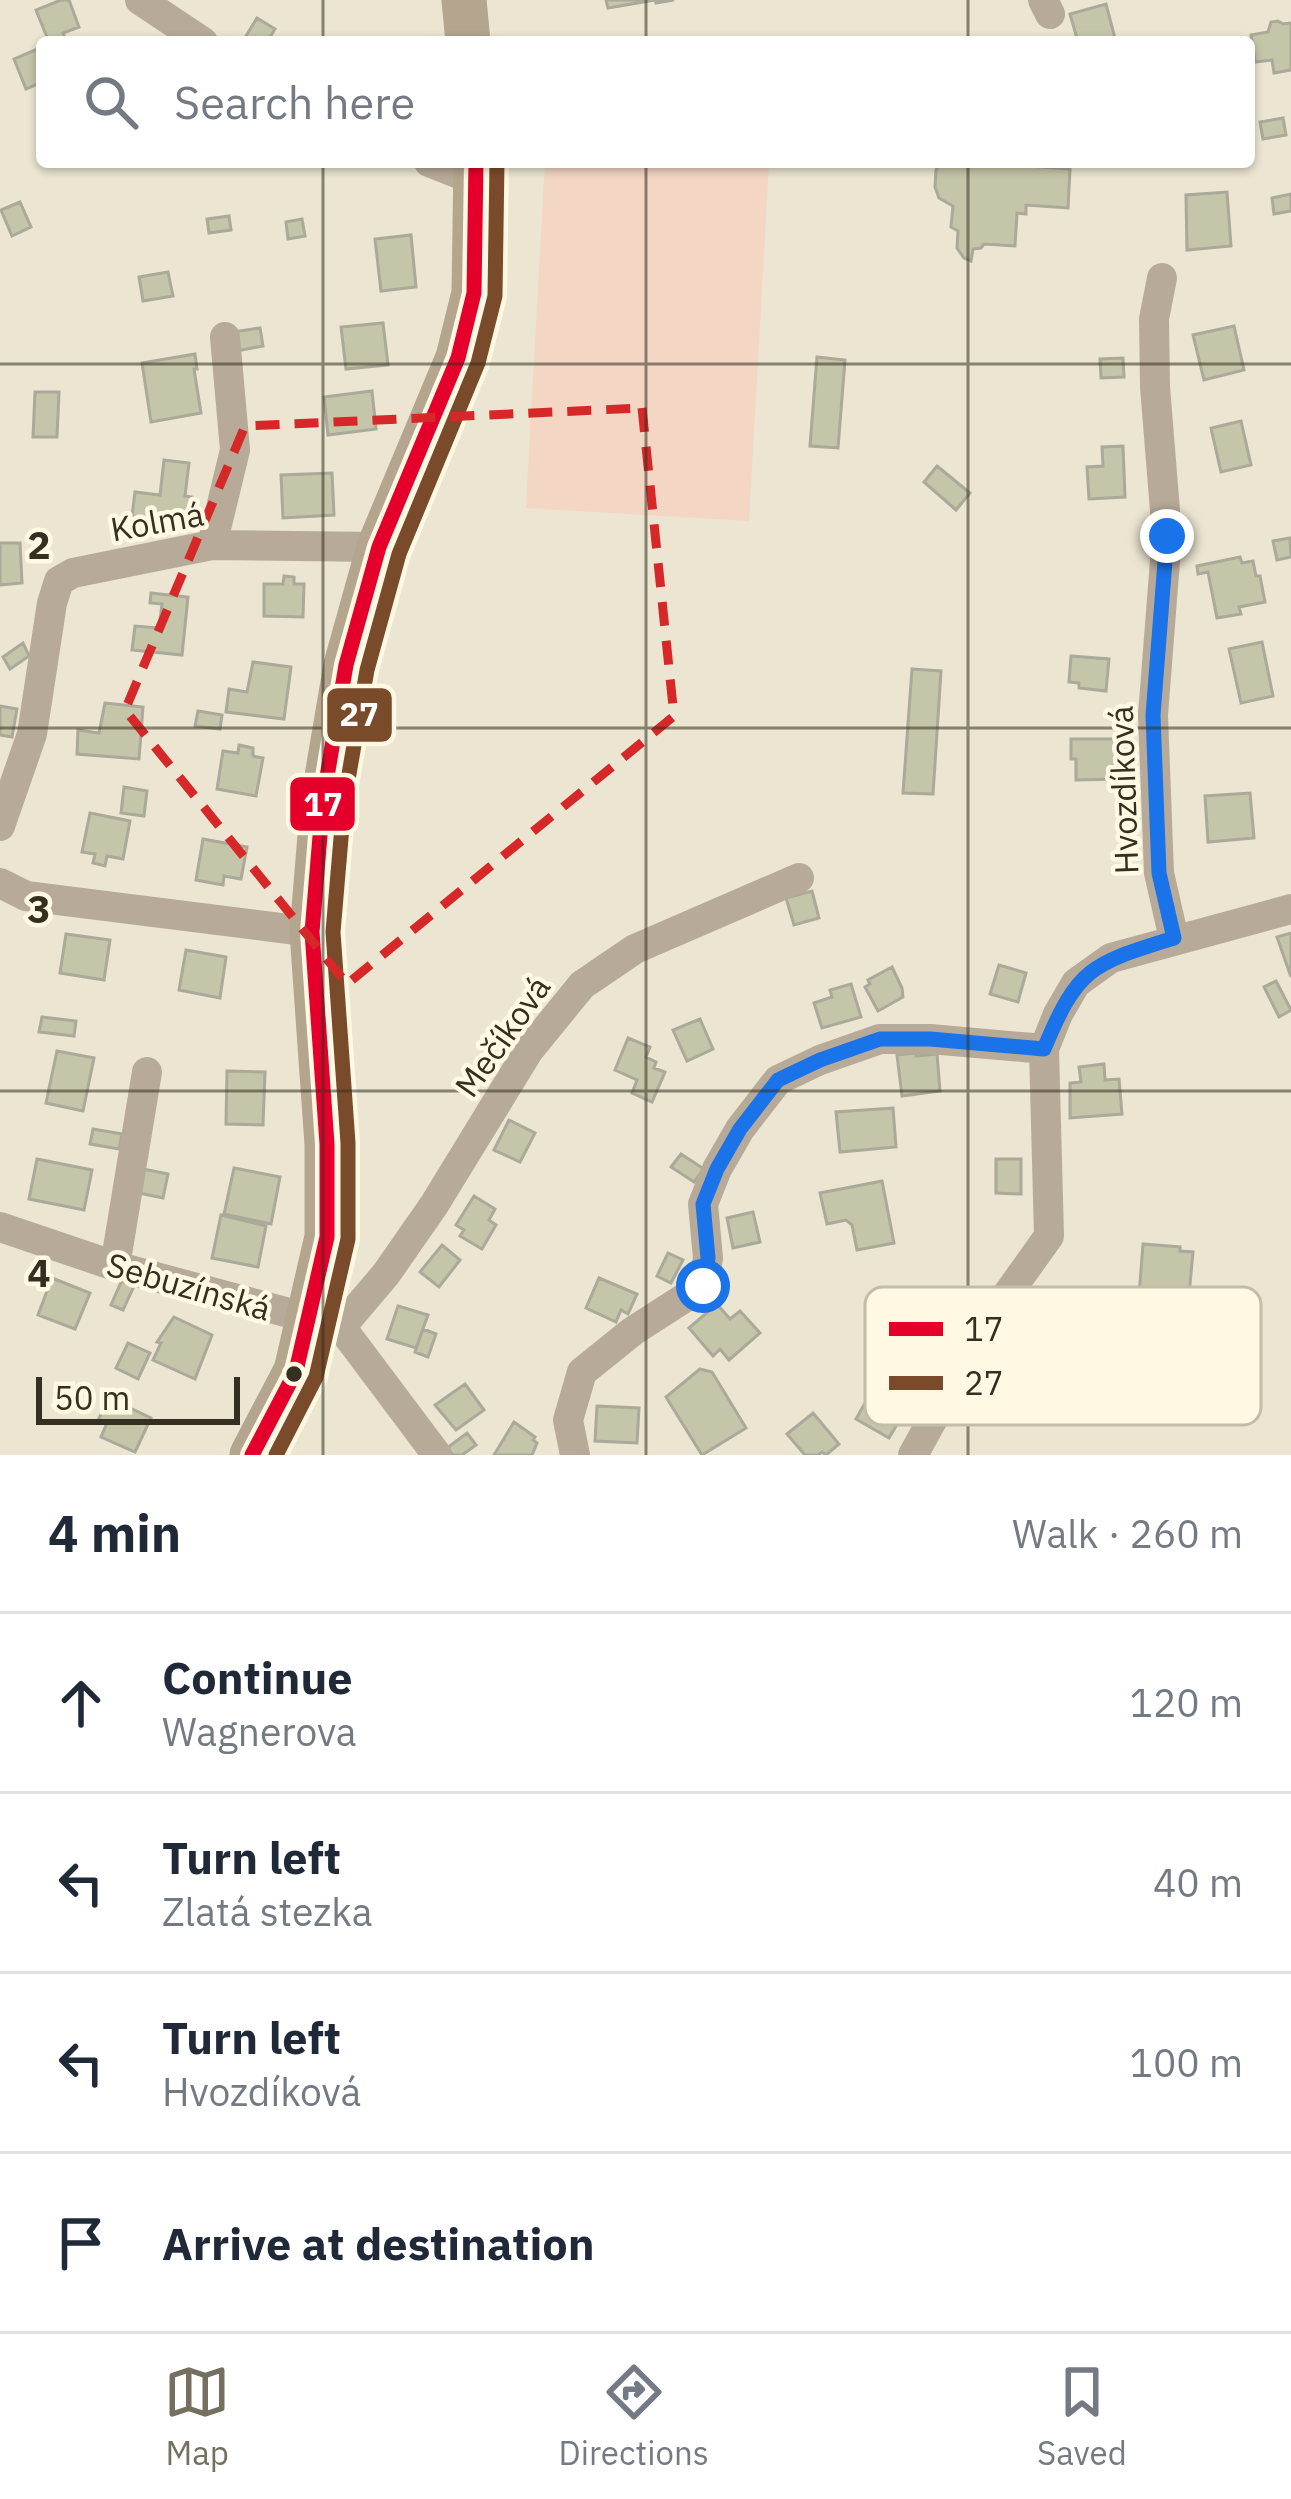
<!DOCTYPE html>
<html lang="en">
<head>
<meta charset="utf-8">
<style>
	body { margin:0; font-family:"IBM Plex Sans",sans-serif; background:#f6f6f7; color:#1f2937 }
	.scale { position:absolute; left:36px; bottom:30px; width:204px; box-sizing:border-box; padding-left:12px; border:6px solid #342f21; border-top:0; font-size:33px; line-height:42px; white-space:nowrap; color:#342f21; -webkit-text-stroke:9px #fff8e2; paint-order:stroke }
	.stop { position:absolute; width:36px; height:36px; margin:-27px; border:9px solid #1a73e8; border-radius:50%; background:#fff }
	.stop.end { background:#1a73e8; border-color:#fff; box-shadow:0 3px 12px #0008 }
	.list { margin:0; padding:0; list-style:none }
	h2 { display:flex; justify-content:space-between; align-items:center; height:156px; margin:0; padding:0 48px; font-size:51px }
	h2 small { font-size:39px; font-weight:400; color:#747a83 }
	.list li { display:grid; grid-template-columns:78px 1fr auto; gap:36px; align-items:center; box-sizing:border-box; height:180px; padding:0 48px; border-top:3px solid #e0e1e3 }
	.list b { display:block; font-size:45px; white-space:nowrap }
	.list p { margin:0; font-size:39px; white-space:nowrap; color:#747a83 }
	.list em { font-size:39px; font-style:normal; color:#747a83 }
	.icon { flex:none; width:66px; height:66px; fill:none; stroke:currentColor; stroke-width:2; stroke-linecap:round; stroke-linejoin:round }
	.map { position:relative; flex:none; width:1291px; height:1455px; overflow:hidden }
	.search { position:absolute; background:#fff; box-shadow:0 3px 9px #0004; left:36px; right:36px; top:36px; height:132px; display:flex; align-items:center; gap:30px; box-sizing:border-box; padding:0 42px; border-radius:12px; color:#747a83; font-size:45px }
	.sheet { height:876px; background:#fff }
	nav { display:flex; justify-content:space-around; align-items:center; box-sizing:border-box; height:168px; border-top:3px solid #e0e1e3; background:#fff; font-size:33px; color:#747a83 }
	nav a { display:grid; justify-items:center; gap:6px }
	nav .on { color:#746f5f }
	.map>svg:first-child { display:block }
	.green { fill:#f3d6c4 }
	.building { fill:#c5c6a9; stroke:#aaa99a; stroke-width:3 }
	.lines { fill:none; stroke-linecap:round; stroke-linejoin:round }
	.street { stroke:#b8aa99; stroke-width:30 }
	.secondary { stroke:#b4a58f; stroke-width:45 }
	.bus-1-casing { stroke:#fff8e2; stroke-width:24 }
	.bus-2-casing { stroke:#fff8e2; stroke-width:24 }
	.bus-1 { stroke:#e4002b; stroke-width:15 }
	.bus-2 { stroke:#7a4b2a; stroke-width:15 }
	.route { stroke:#1a73e8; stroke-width:15 }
	.marked { fill:none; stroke:#d62828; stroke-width:9; stroke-dasharray:24 15; stroke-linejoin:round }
	.grid { fill:none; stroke:#342f21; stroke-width:3; stroke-opacity:0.55 }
	.bus-dot { fill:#342f21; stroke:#fff8e2; stroke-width:4.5 }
	.labels { text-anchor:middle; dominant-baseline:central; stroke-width:9; stroke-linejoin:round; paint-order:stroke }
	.street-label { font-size:33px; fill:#342f21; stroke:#fff8e2 }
	.key { fill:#fff8e2; stroke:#c2bca8; stroke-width:3 }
	.key-label { font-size:33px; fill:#342f21 }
	.grid-label { font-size:39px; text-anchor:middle; font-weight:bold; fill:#342f21; stroke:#fff8e2; stroke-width:9; stroke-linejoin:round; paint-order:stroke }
	.line-badge { stroke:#fff8e2; stroke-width:4.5 }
	.badge-label { font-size:33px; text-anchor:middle; font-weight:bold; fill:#fff }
</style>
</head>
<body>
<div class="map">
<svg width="1291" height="1455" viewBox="0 0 1291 1455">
	<rect width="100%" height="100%" fill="#ebe5d1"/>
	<path class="green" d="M 545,162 L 769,162 L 749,521 L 526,508 Z"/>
	<path class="building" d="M 61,0 L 69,0 L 79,27 L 63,33 L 67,42 L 49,42 L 36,10 Z
		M 606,0 L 674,0 L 656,3 L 655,0 L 608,8 Z
		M 1106,4 L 1116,42 L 1078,42 L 1070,14 Z
		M 257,18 L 275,29 L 267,42 L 256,42 L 246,36 Z
		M 1278,21 L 1283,24 L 1291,23 L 1291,70 L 1274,73 L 1272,60 L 1255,62 L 1251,35 L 1268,32 L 1271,22 Z
		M 42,47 L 42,82 L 26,89 L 14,59 Z
		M 1283,118 L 1286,135 L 1263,139 L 1260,122 Z
		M 940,162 L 1029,162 L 1029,166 L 1070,169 L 1068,208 L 1026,205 L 1026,214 L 1017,213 L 1015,246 L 984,244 L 981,248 L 973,249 L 971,261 L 964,258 L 957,248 L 958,231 L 951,227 L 953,206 L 939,198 L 935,187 L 936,170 Z
		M 1227,192 L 1231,246 L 1187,250 L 1186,195 Z
		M 1291,194 L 1291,211 L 1274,214 L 1272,198 Z
		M 20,202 L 31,227 L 12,236 L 1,210 Z
		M 229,216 L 231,230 L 209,233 L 207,219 Z
		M 302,219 L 305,236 L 288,239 L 286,222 Z
		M 411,235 L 416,287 L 381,291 L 375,239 Z
		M 168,272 L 173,296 L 143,301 L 139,277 Z
		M 383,323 L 388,365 L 346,369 L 341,327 Z
		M 1234,326 L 1244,370 L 1204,380 L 1193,335 Z
		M 260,328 L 263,346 L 237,351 L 233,332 Z
		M 195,354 L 197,369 L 194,369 L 201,413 L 151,422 L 142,363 Z
		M 817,357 L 845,360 L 838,448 L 810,446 Z
		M 1123,358 L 1124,377 L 1101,378 L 1100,359 Z
		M 372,391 L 376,429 L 328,435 L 324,397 Z
		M 35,392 L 59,392 L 57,437 L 33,437 Z
		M 1241,421 L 1251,465 L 1221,472 L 1211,428 Z
		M 1123,446 L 1125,497 L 1089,499 L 1087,467 L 1103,466 L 1102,447 Z
		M 164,460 L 189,463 L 185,496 L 192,497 L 189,522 L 132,516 L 135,492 L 160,495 Z
		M 937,466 L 970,493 L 956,510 L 924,482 Z
		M 332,473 L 334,515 L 283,518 L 281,475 Z
		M 1290,538 L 1291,557 L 1277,560 L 1273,541 Z
		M 0,543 L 20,543 L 22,583 L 0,585 Z
		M 1240,557 L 1242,563 L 1253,561 L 1256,576 L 1260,576 L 1265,602 L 1239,607 L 1241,614 L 1217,618 L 1208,572 L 1198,574 L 1197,566 Z
		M 284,576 L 294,577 L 294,584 L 304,584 L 303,617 L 264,616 L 264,584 L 283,584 Z
		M 151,593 L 188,597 L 182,655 L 132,650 L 135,626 L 159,628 L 162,604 L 150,603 Z
		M 1262,642 L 1273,696 L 1241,703 L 1229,649 Z
		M 23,643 L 29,656 L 10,669 L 3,657 Z
		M 1071,656 L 1109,659 L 1106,691 L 1079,688 L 1079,683 L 1069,682 Z
		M 253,662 L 291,667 L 284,719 L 226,712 L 229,689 L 247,692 Z
		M 912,669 L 941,671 L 933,794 L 903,793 Z
		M 105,703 L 143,707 L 139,759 L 77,754 L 78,730 L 99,733 Z
		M 0,706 L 17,709 L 12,737 L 0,735 Z
		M 198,711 L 222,715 L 220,729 L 195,726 Z
		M 1071,739 L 1127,739 L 1127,759 L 1121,759 L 1121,779 L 1076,780 L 1076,759 L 1071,759 Z
		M 239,745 L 253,748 L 253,756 L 263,758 L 256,796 L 217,789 L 223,751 L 238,753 Z
		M 124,787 L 147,791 L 144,816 L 121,813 Z
		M 1250,793 L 1254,838 L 1208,842 L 1205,796 Z
		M 90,813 L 130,821 L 123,859 L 107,856 L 105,866 L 93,863 L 95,854 L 82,852 Z
		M 203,839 L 247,847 L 241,879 L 224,876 L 223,885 L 196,880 Z
		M 812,891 L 819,918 L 794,925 L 786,898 Z
		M 1291,933 L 1291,977 L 1277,937 Z
		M 66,934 L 110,940 L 104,980 L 60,973 Z
		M 186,950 L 226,957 L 220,998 L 179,990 Z
		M 999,965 L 1026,973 L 1018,1002 L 990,994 Z
		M 892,967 L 902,988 L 903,997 L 878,1011 L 865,987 L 870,984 L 868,980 Z
		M 1276,981 L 1291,1010 L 1279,1017 L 1264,987 Z
		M 851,984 L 861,1017 L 822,1028 L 814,1003 L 832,997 L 830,990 Z
		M 42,1017 L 76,1021 L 74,1036 L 39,1032 Z
		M 700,1019 L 713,1049 L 687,1061 L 673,1030 Z
		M 628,1038 L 650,1047 L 646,1057 L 656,1062 L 654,1068 L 665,1072 L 652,1102 L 632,1093 L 637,1080 L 615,1070 Z
		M 57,1051 L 94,1058 L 83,1111 L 46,1103 Z
		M 916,1053 L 916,1056 L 937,1054 L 940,1091 L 902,1096 L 897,1055 Z
		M 1104,1064 L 1105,1080 L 1119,1079 L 1122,1114 L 1070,1118 L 1070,1083 L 1081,1082 L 1079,1067 Z
		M 227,1071 L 265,1072 L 263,1125 L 226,1124 Z
		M 893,1108 L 896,1147 L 840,1152 L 836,1112 Z
		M 509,1120 L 535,1133 L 520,1162 L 494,1150 Z
		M 93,1129 L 122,1134 L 119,1149 L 90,1144 Z
		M 681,1154 L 704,1169 L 694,1182 L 671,1167 Z
		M 37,1159 L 92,1170 L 84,1210 L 29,1199 Z
		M 996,1159 L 1021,1159 L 1021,1194 L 996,1193 Z
		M 234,1168 L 280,1177 L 271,1224 L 224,1214 Z
		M 143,1169 L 168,1174 L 163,1198 L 139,1193 Z
		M 882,1181 L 894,1243 L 857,1250 L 852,1225 L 846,1220 L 827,1224 L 820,1193 Z
		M 474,1196 L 495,1209 L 489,1220 L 496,1225 L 482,1249 L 460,1236 L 464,1230 L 456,1225 Z
		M 753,1212 L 760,1242 L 733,1248 L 727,1218 Z
		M 221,1215 L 266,1226 L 258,1267 L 212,1258 Z
		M 1143,1244 L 1180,1247 L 1180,1251 L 1193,1252 L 1189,1295 L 1214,1297 L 1213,1314 L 1138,1309 Z
		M 442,1245 L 460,1260 L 439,1287 L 420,1272 Z
		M 668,1253 L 683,1260 L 671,1283 L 657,1276 Z
		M 52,1278 L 90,1293 L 75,1329 L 38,1315 Z
		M 599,1278 L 637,1294 L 628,1314 L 621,1310 L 616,1322 L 586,1308 Z
		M 122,1280 L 134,1286 L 123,1310 L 111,1305 Z
		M 717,1304 L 730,1319 L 740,1311 L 760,1333 L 729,1360 L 720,1349 L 713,1356 L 689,1328 Z
		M 398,1306 L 428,1315 L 416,1348 L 387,1339 Z
		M 174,1317 L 212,1335 L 195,1379 L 153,1360 L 161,1343 L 157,1342 Z
		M 423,1329 L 436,1334 L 428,1357 L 415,1352 Z
		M 128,1343 L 150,1353 L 138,1379 L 116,1368 Z
		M 700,1369 L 712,1372 L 746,1428 L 702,1455 L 666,1397 Z
		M 877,1382 L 906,1398 L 894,1419 L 899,1421 L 889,1438 L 856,1419 Z
		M 465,1384 L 484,1410 L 456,1430 L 435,1405 Z
		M 109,1398 L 151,1418 L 135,1452 L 101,1437 L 107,1423 L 98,1420 Z
		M 597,1406 L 639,1408 L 637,1443 L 595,1441 Z
		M 813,1413 L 839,1444 L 826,1455 L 822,1452 L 818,1455 L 805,1455 L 787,1434 Z
		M 514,1422 L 535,1437 L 533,1440 L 537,1443 L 532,1455 L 494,1455 Z
		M 467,1433 L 476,1445 L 462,1455 L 453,1455 L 447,1448 Z"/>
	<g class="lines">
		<path class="street" d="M 140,0 L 203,42
			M 1043,0 L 1050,14
			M 429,162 L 477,181
			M 1162,278 L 1154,319 L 1155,387 L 1167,535 L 1153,715 L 1159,873 L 1174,939
			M 212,545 L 235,450 L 225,337
			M 0,826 L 32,734 L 52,603 L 59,581 L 73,573 L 212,545 L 379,547
			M 0,883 L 26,896 L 312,932
			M 0,1227 L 115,1266 L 341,1327 L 437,1455
			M 115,1266 L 147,1072
			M 341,1327 L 386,1274 L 434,1205 L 529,1050 L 582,985 L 635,949 L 799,878
			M 575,1455 L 568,1420 L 582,1372 L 633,1331 L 703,1286 L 708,1258 L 703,1204 L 717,1169 L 740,1129 L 778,1080 L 820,1060 L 880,1039 L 930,1039 L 1044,1049
			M 913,1455 L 982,1330 L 1049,1236 L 1044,1049 L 1058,1014 L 1076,983 L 1111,958 L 1291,909"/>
		<path class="secondary" d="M 464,0 L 468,42
			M 252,1455 L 296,1371 L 327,1237 L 327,1144 L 312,932 L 323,800 L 346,665 L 379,547 L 458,358 L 474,293 L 476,162"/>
		<defs>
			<path id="bus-1" d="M 252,1455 L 296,1371 L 327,1237 L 327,1144 L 312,932 L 323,800 L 346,665 L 379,547 L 458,358 L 474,293 L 476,162"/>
			<path id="bus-2" d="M 276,1455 L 316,1377 L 348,1239 L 348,1143 L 333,932 L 344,803 L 367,670 L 399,554 L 478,363 L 495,296 L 497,162"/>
		</defs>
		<use href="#bus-1" class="bus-1-casing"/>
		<use href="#bus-2" class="bus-2-casing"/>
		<use href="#bus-1" class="bus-1"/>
		<use href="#bus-2" class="bus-2"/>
	</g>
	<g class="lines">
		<path class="route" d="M 703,1286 L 708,1258 L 703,1204 L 717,1169 L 740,1129 L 778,1080 L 820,1060 L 880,1039 L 930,1039 L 1044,1049 C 1078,967 1091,964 1174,938 L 1159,873 L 1153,715 L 1167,536"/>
	</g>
	<path class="marked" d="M 642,408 L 674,716 L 347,984 L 125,710 L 245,426 Z"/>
	<path class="grid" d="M 323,0 L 323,42M 646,0 L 646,42M 968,0 L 968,42M 323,162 L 323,1455M 646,162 L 646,1455M 968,162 L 968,1455M 0,364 L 1291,364M 0,728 L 1291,728M 0,1091 L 1291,1091"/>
	<circle class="bus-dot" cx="294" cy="1374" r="10"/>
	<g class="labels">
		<g class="street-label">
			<text transform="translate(157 521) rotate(-10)">Kolmá</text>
			<text transform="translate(1123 790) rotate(-92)">Hvozdíková</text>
			<text transform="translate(502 1036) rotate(-55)">Mečíková</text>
			<text transform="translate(189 1286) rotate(16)">Sebuzínská</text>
		</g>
	</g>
	<rect x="865" y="1287" width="396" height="138" rx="18" class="key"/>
	<rect x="889" y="1322" width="54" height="14" fill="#e4002b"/>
	<rect x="889" y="1376" width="54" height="14" fill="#7a4b2a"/>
	<g class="key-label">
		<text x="964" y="1341">17</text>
		<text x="964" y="1395">27</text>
	</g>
	<g class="grid-label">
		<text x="39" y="559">2</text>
		<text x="39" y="923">3</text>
		<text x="39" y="1287">4</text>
	</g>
	<g class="line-badge">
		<rect x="325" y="686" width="69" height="58" rx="12" fill="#7a4b2a"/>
		<rect x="288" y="775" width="69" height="58" rx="12" fill="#e4002b"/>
	</g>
	<g class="badge-label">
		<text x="359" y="726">27</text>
		<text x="323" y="816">17</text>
	</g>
</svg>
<div class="scale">50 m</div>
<div class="stop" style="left:703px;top:1286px"></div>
<div class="stop end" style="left:1167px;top:536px"></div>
<div class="search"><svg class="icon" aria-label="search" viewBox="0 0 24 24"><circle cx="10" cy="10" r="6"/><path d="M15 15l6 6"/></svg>Search here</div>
</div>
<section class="sheet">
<h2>4 min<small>Walk · 260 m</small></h2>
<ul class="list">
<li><svg class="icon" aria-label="ahead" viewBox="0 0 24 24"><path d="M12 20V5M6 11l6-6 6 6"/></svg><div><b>Continue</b><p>Wagnerova</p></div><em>120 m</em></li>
<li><svg class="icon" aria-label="left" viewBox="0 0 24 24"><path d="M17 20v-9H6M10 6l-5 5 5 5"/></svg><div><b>Turn left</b><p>Zlatá stezka</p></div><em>40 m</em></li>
<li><svg class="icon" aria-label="left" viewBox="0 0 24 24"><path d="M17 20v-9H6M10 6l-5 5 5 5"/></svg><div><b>Turn left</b><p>Hvozdíková</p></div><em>100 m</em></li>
<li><svg class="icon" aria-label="arrive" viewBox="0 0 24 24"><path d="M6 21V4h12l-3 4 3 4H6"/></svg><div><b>Arrive at destination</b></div></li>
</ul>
</section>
<nav>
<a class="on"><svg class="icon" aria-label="map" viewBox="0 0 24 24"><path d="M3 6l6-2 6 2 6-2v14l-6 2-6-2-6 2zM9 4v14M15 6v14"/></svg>Map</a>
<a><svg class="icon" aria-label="directions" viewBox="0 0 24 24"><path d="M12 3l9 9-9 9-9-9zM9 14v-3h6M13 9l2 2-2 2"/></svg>Directions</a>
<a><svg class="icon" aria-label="saved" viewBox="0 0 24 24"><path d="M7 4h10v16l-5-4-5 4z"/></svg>Saved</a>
</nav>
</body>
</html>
